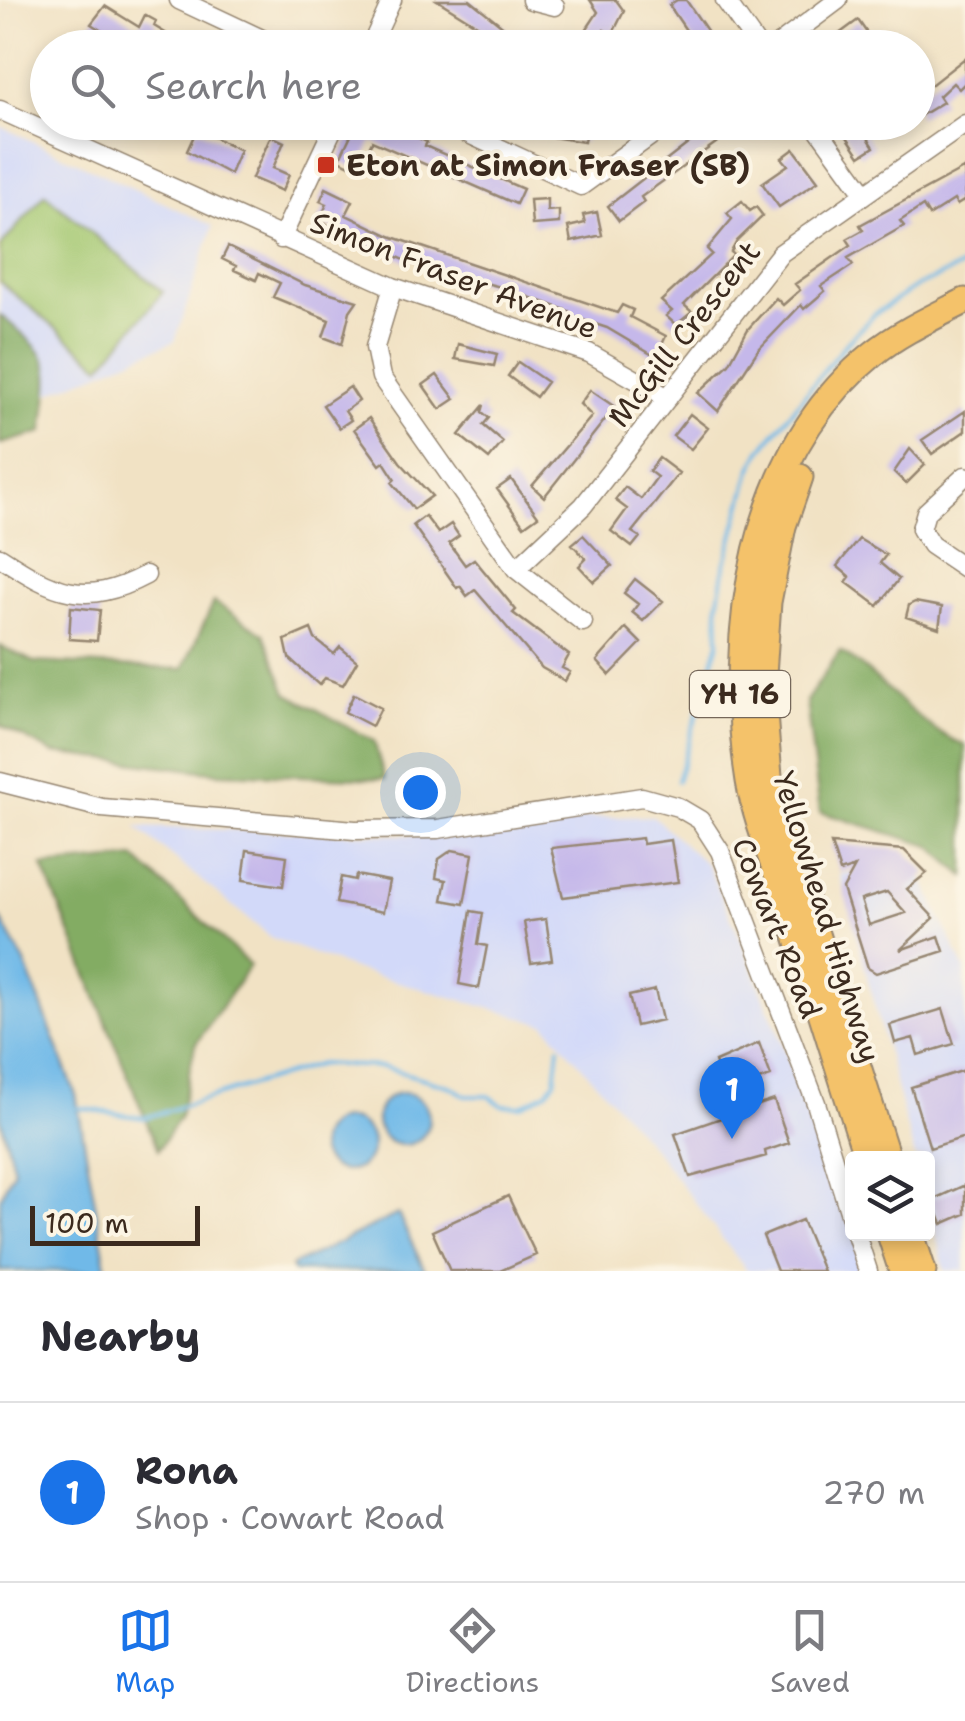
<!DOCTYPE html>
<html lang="en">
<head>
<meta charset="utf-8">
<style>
	body { margin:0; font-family:"Shantell Sans",sans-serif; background:#f7f7f7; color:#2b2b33 }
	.controls { position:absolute; right:30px; bottom:30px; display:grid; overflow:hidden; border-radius:10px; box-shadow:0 5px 15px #0003 }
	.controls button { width:90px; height:90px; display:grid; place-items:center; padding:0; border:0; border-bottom:2px solid #e1e1e2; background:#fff; color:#2b2b33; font:50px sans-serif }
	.scale { position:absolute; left:30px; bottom:25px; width:170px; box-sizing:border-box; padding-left:10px; border:5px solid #3b2a1e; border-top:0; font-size:28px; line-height:35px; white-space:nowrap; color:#3b2a1e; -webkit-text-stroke:8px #fcf5e5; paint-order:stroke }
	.you { position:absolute; left:420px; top:792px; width:35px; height:35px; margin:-25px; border:8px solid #fff; border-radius:50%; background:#1a73e8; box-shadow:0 0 0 15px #1a73e833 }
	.badge { display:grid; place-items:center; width:65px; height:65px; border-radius:50%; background:#1a73e8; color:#fff; font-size:32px; font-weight:700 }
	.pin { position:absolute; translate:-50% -82px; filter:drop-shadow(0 2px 5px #0008) }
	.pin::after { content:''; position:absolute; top:52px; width:35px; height:30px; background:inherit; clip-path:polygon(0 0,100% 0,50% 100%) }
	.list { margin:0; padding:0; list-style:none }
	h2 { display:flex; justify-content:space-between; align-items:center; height:130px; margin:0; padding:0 40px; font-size:42px }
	h2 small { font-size:32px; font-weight:400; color:#7c7c81 }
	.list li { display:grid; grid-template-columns:65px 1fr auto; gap:30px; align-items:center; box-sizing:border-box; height:180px; padding:0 40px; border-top:2px solid #e1e1e2 }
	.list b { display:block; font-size:38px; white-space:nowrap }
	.list p { margin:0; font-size:32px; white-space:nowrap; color:#7c7c81 }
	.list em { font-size:32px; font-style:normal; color:#7c7c81 }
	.icon { flex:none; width:55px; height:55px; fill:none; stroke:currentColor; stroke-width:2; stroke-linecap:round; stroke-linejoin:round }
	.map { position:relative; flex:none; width:965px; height:1271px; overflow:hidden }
	.search { position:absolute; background:#fff; box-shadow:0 5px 15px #0003; left:30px; right:30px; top:30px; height:110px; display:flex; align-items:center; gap:25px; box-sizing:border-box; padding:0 35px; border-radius:55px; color:#7c7c81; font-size:38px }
	.sheet { height:310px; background:#fff }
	nav { display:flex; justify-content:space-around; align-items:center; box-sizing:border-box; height:140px; border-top:2px solid #e1e1e2; background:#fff; font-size:28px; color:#7c7c81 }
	nav a { display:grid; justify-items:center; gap:5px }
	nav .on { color:#1a73e8 }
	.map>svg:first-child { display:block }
	.built { fill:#d2d9f9 }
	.green { fill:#a4c872; stroke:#707948; stroke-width:2.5 }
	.forest { fill:#83ac64; stroke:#5f6b41; stroke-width:2.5 }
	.water { fill:#70b9e8; stroke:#567283; stroke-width:2.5 }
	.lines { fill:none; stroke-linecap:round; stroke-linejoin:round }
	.stream { stroke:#70b9e8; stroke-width:4 }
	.building { fill:#c5b8ea; fill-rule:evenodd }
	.minor-casing { stroke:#968671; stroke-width:21 }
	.highway-casing { stroke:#968671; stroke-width:29 }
	.minor { stroke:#fff; stroke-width:18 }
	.highway { stroke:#f4c26a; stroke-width:25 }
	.poi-dot { fill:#c8321e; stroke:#fcf5e5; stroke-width:4 }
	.labels { text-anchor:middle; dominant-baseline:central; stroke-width:8; stroke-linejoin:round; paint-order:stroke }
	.shield { fill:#fcf5e5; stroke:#75675a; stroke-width:2.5 }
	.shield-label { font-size:28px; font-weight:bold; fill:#3b2a1e }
	.poi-label { font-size:30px; font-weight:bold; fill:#3b2a1e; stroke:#fcf5e5; text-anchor:start }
	.street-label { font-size:30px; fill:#3b2a1e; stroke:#fcf5e5 }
</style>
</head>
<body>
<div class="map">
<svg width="965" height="1271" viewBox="0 0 965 1271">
	<rect width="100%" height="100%" fill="#fcf5e5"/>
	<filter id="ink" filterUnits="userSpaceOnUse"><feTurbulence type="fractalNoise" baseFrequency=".01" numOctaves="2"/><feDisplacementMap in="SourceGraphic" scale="20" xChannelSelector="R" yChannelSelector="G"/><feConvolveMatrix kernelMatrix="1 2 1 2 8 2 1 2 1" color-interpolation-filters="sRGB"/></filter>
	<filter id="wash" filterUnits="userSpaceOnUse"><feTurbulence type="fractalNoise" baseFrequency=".0048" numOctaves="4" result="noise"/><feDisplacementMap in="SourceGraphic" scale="40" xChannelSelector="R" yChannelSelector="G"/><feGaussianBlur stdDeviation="2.25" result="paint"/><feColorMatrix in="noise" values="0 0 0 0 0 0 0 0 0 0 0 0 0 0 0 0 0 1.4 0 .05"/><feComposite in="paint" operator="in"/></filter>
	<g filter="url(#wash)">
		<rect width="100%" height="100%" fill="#f1e2c4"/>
		<path class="built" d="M 0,126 L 213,226 L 175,341 L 0,414 Z
			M 653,816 L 707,865 L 744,946 L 872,1271 L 747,1271 L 655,1150 L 545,1024 L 356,970 L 272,938 L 136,827 L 472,837 L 585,818 Z
			M 916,864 L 965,970 L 965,1271 L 945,1271 L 928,1205 L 928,1158 L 915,1158 L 840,874 Z"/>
		<path class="green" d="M 45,194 L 163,292 L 101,366 L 0,282 L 0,247 Z"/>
		<path class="forest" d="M 0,315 C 57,362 52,360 43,432 L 0,444 Z
			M 214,602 L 264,634 L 287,693 L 374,741 L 385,779 L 220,773 L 53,753 L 0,725 L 0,646 L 34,662 L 183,669 Z
			M 840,651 C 884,678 917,728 965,745 L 965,877 L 931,846 L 820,812 L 806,701 Z
			M 135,858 L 250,965 L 195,1045 L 180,1116 L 158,1150 L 43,866 Z"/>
		<path class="water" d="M 0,917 L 25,963 L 76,1095 L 107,1271 L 0,1271 L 0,1198 L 14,1169 L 0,1116 Z
			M377 1119a26 26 0 1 1 52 0a26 26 0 1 1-52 0Z
			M320 1145a26 26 0 1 1 52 0a26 26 0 1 1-52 0Z
			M 398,1214 L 425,1271 L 293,1271 L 291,1266 Z"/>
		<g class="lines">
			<path class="stream" d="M 677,781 L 719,642 L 718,604 L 725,566 L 751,470 L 762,449 L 845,344 L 875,314 L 917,286 L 965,265
				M 79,1108 L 144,1118 L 320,1064 L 383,1067 L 452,1087 L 466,1096 L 489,1096 L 502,1105 L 521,1106 L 547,1092 L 555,1081 L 559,1047"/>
		</g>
		<g id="blocks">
			<path class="building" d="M 437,0 L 470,0 L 530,48 L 504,48 L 490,38 L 493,35 Z
				M 590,0 L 616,0 L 624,11 L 612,35 L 604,30 L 599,39 L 586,30 L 598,12 Z
				M 677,0 L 686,0 L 719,48 L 698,48 L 669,5 Z
				M 105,6 L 139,27 L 145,15 L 156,21 L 154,26 L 190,48 L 131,48 L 121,43 L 91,24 Z
				M 858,20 L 867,33 L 848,48 L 820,48 Z
				M 965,58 L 965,83 L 959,89 L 953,83 L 939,96 L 943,102 L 918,117 L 918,95 Z
				M 357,122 L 371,122 L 396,135 L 408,133 L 427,142 L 425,146 L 523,189 L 516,204 L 372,141 L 358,169 L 339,160 Z
				M 547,122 L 587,122 L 584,142 L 546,136 Z
				M 716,122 L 745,122 L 641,197 L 644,202 L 619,221 L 608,206 Z
				M 837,122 L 858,122 L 874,147 L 860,156 Z
				M 197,129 L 240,150 L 230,174 L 187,151 Z
				M 271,136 L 284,142 L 273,168 L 289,175 L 282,191 L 252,178 Z
				M 794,149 L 818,181 L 779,207 L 762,183 L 788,165 L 782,158 Z
				M 965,168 L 965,200 L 957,205 L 954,200 L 929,216 L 923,206 L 900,221 L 904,226 L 848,258 L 853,265 L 821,286 L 825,291 L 804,309 L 801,305 L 758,350 L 718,411 L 698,393 L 729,364 L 748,329 L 776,298 L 783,305 L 800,290 L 795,284 L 851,245 L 847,239 L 863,230 L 860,225 Z
				M 326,188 L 353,201 L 346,215 L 390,236 L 617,313 L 622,305 L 633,310 L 630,317 L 666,336 L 656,357 L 607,328 L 568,315 L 569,311 L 497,286 L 425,268 L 427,264 L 411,258 L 409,262 L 377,248 L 319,221 L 327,204 L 320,201 Z
				M 547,199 L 547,211 L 559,210 L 559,223 L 532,225 L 530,200 Z
				M 742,201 L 750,211 L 756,207 L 763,216 L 737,241 L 731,252 L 734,255 L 684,305 L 692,312 L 676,325 L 666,316 L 672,311 L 661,301 L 712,254 L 707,249 L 732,219 L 727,213 Z
				M 597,212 L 602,235 L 571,242 L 568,227 L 585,223 L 583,215 Z
				M 228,247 L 305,285 L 357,301 L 350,311 L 342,344 L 323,337 L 329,320 L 273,297 L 280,283 L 259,273 L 256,280 L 234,270 L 236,266 L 222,259 Z
				M 458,344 L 497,354 L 494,366 L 455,359 Z
				M 518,362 L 547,382 L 536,397 L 508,376 Z
				M 437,375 L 455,399 L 440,409 L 423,385 Z
				M 350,387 L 359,401 L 345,411 L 351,420 L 339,428 L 323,405 Z
				M 590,390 L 615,407 L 544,497 L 532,486 L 592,416 L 580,404 Z
				M 484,405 L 482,412 L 489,418 L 483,425 L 503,442 L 489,459 L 459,435 Z
				M 965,411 L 965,431 L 932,454 L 922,440 Z
				M 690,414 L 708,428 L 691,449 L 673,436 Z
				M 369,418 L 400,462 L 432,496 L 414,509 L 392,482 L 395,479 L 384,462 L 380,465 L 354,429 Z
				M 910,449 L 925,465 L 906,484 L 894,472 Z
				M 659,458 L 679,473 L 632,532 L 640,537 L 632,547 L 611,531 L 627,509 L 615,500 L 625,487 L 641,499 L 657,477 L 649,471 Z
				M 511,479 L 538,516 L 524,526 L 497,489 Z
				M 425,516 L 438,533 L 451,524 L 459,536 L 449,543 L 465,565 L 474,559 L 516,610 L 513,613 L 569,655 L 562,668 L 570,672 L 565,681 L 542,668 L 475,590 L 467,596 L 460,586 L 457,588 L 413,525 Z
				M 583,535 L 612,566 L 594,582 L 579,566 L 586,559 L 572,544 Z
				M 859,539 L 886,555 L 880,563 L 899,579 L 878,606 L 846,582 L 850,577 L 837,566 Z
				M 635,579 L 663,601 L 643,621 L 632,612 L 638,604 L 624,593 Z
				M 915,602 L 942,607 L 939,628 L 906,617 L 909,605 Z
				M 71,607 L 100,610 L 97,641 L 69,639 Z
				M 626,628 L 641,643 L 610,675 L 597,661 Z
				M 311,629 L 315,639 L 334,654 L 340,647 L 357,661 L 343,685 L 325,678 L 319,685 L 289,658 L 285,640 Z
				M 354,694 L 381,708 L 372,726 L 345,712 Z
				M 642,838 L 643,844 L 671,840 L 678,882 L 563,897 L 551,848 Z
				M 831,844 L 904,850 L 927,873 L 907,889 L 934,918 L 900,950 L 939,936 L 944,951 L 876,973 L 868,968 L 843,889 L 855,867 L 840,872 ZM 887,892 L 906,913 L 869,925 L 861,900 Z
				M 247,850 L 287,856 L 283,886 L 243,880 Z
				M 452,850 L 473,854 L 464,904 L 442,900 L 446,880 L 436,878 L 439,859 Z
				M 356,875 L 389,881 L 383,912 L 336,903 L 341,877 L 355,880 Z
				M 471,911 L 483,913 L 478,944 L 487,946 L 479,988 L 459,984 Z
				M 546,919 L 552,960 L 531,963 L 524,922 Z
				M 655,990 L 662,1020 L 636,1026 L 629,996 Z
				M 943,1009 L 954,1044 L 918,1055 L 913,1038 L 895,1043 L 890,1025 Z
				M 759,1043 L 771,1076 L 725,1091 L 715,1062 Z
				M 965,1070 L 965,1137 L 930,1148 L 911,1087 Z
				M 774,1100 L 789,1143 L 765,1151 L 766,1156 L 690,1177 L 675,1134 L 730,1115 L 728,1109 L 751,1101 L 753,1107 Z
				M 965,1185 L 965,1214 L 942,1224 L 932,1200 Z
				M 508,1196 L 536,1255 L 500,1271 L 450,1271 L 432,1231 Z
				M 802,1220 L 823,1271 L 777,1271 L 763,1236 Z"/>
		</g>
	</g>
	<g filter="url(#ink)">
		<use href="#blocks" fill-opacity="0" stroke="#968671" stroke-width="2.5"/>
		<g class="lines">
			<defs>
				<path id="minor" d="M 179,0 L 281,48
					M 531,0 L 555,6
					M 725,0 L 759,48
					M 370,48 L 392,0
					M 774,48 L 838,0
					M 0,110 L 393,287 L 589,353 L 668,398
					M 443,122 L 581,186 L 670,122
					M 813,122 L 865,194
					M 281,239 L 336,122
					M 393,287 L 375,347 L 381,377 L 516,569 L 583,622
					M 965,476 L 926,512 L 921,529 L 931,545 L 965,568
					M 0,557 C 54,592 84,608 146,575
					M 516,569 L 583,506 L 781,253 L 965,124
					M 0,782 L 102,808 L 355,830 L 438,829 L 642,797 L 678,807 L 700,820 L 720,851 L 816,1103 L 852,1221
					M 856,1234 L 868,1271"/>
				<path id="highway" d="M 800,477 L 783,526 L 768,602 L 762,689 L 770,789 L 887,1158
					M 867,1158 C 840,1074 814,989 787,904 C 775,865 756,822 749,781 C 726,636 750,453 873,354 C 900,332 934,317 965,301
					M 890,1234 L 902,1271
					M 911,1234 L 923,1271"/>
			</defs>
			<use href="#minor" class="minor-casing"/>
			<use href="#highway" class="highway-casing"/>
			<use href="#minor" class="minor"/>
			<use href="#highway" class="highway"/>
		</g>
	</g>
	<rect class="poi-dot" x="316" y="155" width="20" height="20" rx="5"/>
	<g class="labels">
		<rect class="shield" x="690" y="671" width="100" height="46" rx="8"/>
		<g class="shield-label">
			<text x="740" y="694">YH 16</text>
		</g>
		<g class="poi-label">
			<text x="346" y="165">Eton at Simon Fraser (SB)</text>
		</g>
		<g class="street-label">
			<text transform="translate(454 275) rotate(21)">Simon Fraser Avenue</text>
			<text transform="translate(684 334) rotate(-52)">McGill Crescent</text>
			<text transform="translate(827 917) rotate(73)">Yellowhead Highway</text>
			<text transform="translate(777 928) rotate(68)">Cowart Road</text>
		</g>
	</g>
</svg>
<div class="controls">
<button><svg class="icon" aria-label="layers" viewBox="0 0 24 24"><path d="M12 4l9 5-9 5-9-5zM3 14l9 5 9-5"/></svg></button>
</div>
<div class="scale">100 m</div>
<div class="you"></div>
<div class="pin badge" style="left:732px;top:1139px">1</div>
<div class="search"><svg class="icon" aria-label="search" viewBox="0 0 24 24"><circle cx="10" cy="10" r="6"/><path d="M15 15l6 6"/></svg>Search here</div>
</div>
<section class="sheet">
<h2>Nearby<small></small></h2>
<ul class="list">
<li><span class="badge">1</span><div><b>Rona</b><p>Shop · Cowart Road</p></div><em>270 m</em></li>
</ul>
</section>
<nav>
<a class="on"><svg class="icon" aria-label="map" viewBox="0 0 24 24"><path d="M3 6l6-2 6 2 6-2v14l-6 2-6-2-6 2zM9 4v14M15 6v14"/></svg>Map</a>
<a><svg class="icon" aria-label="directions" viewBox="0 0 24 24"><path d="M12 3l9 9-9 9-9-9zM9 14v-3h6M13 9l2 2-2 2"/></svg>Directions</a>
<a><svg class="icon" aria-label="saved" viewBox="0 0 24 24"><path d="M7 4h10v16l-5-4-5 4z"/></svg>Saved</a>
</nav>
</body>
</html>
